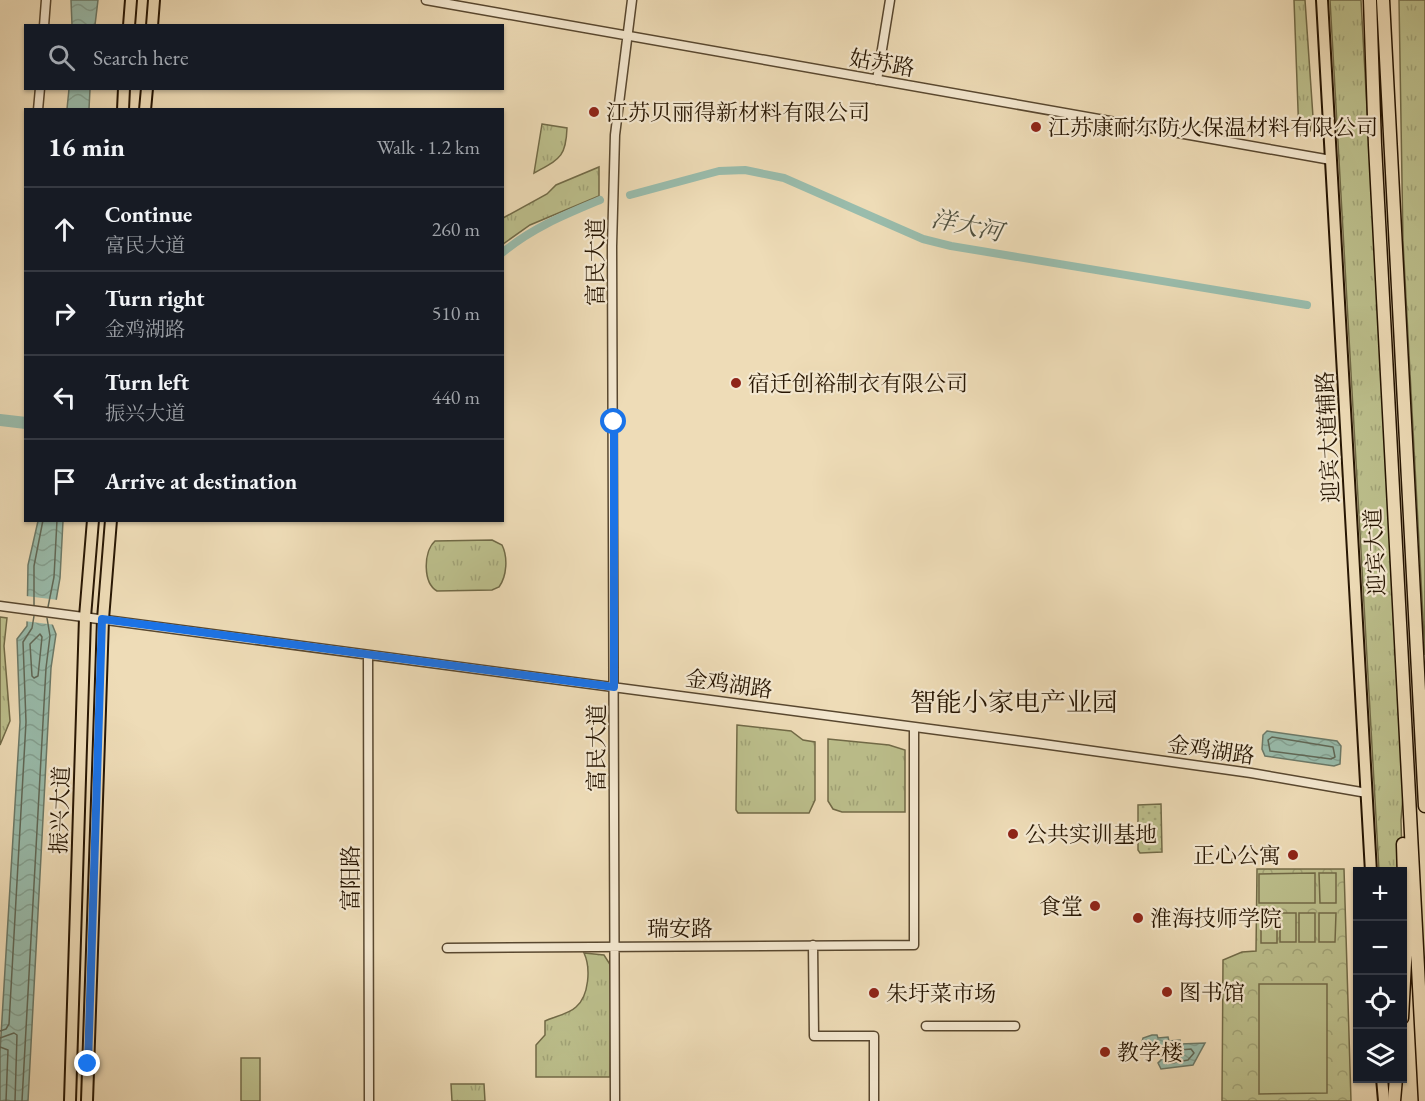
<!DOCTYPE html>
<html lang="en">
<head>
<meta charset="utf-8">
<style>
	body { margin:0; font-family:"EB Garamond","Noto Serif SC",serif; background:#20242c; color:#f1f3f6 }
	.controls { position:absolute; right:18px; bottom:18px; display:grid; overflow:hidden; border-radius:0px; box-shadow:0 2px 4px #0004 }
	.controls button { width:54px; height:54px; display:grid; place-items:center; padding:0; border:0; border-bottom:2px solid #363941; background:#171b24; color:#f1f3f6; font:30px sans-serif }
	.stop { position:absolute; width:18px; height:18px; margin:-14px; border:4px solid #1a73e8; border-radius:50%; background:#fff }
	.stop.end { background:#1a73e8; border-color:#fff; box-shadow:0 2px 6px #0008 }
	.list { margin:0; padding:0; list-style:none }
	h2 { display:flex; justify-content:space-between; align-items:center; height:78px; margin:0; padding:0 24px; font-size:26px }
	h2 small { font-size:20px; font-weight:400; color:#9ea1a6 }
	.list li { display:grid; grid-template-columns:39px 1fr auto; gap:18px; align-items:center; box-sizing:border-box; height:84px; padding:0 24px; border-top:2px solid #363941 }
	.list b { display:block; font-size:22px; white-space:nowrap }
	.list p { margin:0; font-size:20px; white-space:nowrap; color:#9ea1a6 }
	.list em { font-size:20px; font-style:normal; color:#9ea1a6 }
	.icon { flex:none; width:33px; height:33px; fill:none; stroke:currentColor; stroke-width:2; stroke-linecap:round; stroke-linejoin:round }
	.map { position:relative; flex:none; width:1425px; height:1101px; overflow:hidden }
	.search { position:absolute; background:#171b24; box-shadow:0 2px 4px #0004; left:24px; top:24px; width:480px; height:66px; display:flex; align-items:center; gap:15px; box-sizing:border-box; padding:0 21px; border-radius:0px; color:#9ea1a6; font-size:22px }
	.panel { position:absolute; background:#171b24; box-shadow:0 2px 4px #0004; left:24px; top:108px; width:480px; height:414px; border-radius:0px }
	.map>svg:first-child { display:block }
	.grass { fill:url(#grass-tufts); stroke:#716a47; stroke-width:1.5 }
	.park { fill:url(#park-crowns); stroke:#716a47; stroke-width:1.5 }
	.garden { fill:url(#garden-dots); stroke:#716a47; stroke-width:1.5 }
	.pitch { fill:#bcbf8c; stroke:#716a47; stroke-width:1.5 }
	.water { fill:url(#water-waves); stroke:#6b7968; stroke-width:1.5 }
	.pier { fill:#eedcb7 }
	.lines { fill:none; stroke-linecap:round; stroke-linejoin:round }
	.shore { stroke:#606857; stroke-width:1.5 }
	.canal { stroke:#99bcac; stroke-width:8 }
	.river { stroke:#99bcac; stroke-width:12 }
	.minor-casing { stroke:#58472f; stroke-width:11 }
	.major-casing { stroke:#261502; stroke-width:14 }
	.highway-casing { stroke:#261502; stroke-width:15 }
	.minor { stroke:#f4e8d0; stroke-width:8 }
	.major { stroke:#eedcb7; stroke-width:10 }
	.highway { stroke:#eedcb7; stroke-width:12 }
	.route { stroke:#1a73e8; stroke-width:8 }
	.poi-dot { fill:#8f2418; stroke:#f4e8d0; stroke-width:2 }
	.labels { text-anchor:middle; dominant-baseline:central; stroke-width:4.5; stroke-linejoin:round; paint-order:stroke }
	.street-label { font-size:22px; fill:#261502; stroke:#f4e8d0 }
	.poi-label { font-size:22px; fill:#261502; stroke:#f4e8d0; text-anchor:start }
	.water-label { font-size:24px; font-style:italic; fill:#4e4f3e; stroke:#f4e8d0 }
	.quarter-label { font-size:26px; fill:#261502; stroke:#f4e8d0 }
</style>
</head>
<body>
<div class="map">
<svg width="1425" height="1101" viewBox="0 0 1425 1101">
	<defs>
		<pattern id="grass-tufts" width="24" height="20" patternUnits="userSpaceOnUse" patternTransform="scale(1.5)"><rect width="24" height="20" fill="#bcbf8c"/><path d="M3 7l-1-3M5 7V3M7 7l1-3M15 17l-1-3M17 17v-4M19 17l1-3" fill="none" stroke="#a1a377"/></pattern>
		<pattern id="park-crowns" width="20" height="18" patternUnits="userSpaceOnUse" patternTransform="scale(1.5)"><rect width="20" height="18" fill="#bcbf8c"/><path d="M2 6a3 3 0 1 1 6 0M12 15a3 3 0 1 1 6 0" fill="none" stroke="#a1a377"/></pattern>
		<pattern id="garden-dots" width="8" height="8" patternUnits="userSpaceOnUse" patternTransform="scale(1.5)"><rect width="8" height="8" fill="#bcbf8c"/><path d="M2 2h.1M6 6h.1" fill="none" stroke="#a1a377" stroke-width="1.8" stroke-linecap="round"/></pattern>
		<pattern id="water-waves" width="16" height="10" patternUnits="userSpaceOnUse" patternTransform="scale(1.5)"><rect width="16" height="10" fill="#99bcac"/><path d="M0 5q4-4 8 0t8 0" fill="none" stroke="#84a192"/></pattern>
	</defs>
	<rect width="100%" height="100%" fill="#eedcb7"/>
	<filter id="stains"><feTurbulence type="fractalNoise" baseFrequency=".00333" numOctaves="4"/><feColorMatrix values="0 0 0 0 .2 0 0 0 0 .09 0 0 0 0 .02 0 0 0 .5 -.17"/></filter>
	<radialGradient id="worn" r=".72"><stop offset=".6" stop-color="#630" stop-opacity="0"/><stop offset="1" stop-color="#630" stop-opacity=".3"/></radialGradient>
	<path class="grass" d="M 1294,0 L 1305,0 L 1313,117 L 1310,131 L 1299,136 Z
		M 1330,0 L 1361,0 L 1404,785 L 1401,820 L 1404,935 L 1402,872 L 1379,871 Z
		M 1399,0 L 1425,0 L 1425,655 L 1403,241 Z
		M 542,124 L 567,128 C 566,158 559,159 534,173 Z
		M 599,167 L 599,196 L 530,225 L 503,244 L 503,218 L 547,194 L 556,185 Z
		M 492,540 L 502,545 C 508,557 507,576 499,587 L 492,590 L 437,591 C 423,583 423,552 435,541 Z
		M 0,617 L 7,618 L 4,646 L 10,721 L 0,745 Z
		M 737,725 L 791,731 L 803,740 L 815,742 L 815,800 L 809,813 L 738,813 L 736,810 Z
		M 828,739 L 889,745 L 905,750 L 905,812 L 842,812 L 833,809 L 828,801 Z
		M 584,953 L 604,955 L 611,966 L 610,1077 L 536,1077 L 536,1045 L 545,1035 L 545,1021 C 553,1017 569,1014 576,1007 C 589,996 591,968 584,953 Z
		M 451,1084 L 484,1084 L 485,1101 L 452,1101 Z"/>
	<path class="park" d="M 1257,869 L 1344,869 L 1351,1101 L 1222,1101 L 1223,960 L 1242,952 L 1256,951 Z"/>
	<path class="garden" d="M 1161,804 L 1162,852 L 1140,853 L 1138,850 L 1138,805 Z"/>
	<path class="pitch" d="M 1315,873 L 1315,903 L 1259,903 L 1259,874 Z
		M 1319,873 L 1336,873 L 1336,903 L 1320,903 Z
		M 1261,913 L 1277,913 L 1277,943 L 1261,943 Z
		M 1280,913 L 1296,913 L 1296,942 L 1280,942 Z
		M 1299,913 L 1315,913 L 1315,942 L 1299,942 Z
		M 1319,913 L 1336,913 L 1335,942 L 1319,942 Z
		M 1259,984 L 1327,984 L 1327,1093 L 1259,1094 Z
		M 241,1058 L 260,1058 L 260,1101 L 241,1101 Z"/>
	<path class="water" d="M 71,0 L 98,0 L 95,25 L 72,25 Z
		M 69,89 L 90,89 L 89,109 L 67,109 Z
		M 38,521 L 63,521 L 60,578 L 52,624 L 56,634 L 51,668 L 28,1101 L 0,1101 L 0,1052 L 20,722 L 17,639 L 27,626 L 28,565 Z
		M 1267,731 L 1337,741 L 1341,746 L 1340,764 L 1334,766 L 1265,756 L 1262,749 L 1263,735 Z
		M 1152,1035 L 1157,1035 L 1158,1038 L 1168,1037 L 1169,1041 L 1180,1040 L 1180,1044 L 1205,1043 L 1193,1065 L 1161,1069 L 1158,1063 L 1165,1056 L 1163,1048 L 1158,1046 L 1148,1051 L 1141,1046 L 1143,1038 Z"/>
	<path class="pier" d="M 26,596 L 58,600 L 56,625 L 24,621 Z"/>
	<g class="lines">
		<path class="shore" d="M 34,605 L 34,566 L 43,520
			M 48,607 L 54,577 L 57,520
			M 40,634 L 42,637 L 38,676 L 34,678 L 32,676 L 30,644 Z
			M 1272,737 L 1333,747 L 1335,757 L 1331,759 L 1270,751 L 1268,740 Z
			M 0,1031 L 6,1029 L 9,1024 L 26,722 L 23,642 L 32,628 L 34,616
			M 0,1038 L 14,1033 L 17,1035 L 15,1101
			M 1173,1046 L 1180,1050 L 1191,1049 L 1194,1053 L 1188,1060 L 1172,1063 L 1170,1049 Z
			M 0,1047 L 8,1050 L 6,1101
			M 22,1101 L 46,668 L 50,636 L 47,618"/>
		<path class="canal" d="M 630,195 L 719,171 L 745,170 L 784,178 L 923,239 L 951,246 L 1307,305
			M 502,253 C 532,228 564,215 600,200"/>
		<path class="river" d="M 0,420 L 26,423"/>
		<defs>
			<path id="minor" d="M 426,0 L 1331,160
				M 44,26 L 46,0
				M 877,80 L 890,0
				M 38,110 L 40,88
				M 0,606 L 1036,743 L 1251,773 L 1367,793
				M 368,655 L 369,1101
				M 813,945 L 814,1036 L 874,1036 L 874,1101
				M 447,948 L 914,945 L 914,727
				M 926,1026 L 1015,1026
				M 615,1101 L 612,246 L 615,135 L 632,0"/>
			<path id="major" d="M 1322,0 L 1371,872
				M 129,26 L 131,0
				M 152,26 L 154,0
				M 123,110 L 124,88
				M 145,110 L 147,88
				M 1382,1078 L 1384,1101
				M 70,1101 L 85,617 L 93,520
				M 87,1101 L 103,619 L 111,520"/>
			<path id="highway" d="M 1370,0 L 1375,145 L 1425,1101
				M 1383,0 L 1425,806
				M 1402,1018 L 1406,944 L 1403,844
				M 1394,1101 L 1396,1078"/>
		</defs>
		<use href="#minor" class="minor-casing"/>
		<use href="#major" class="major-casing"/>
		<use href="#highway" class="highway-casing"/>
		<use href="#minor" class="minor"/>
		<use href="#major" class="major"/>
		<use href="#highway" class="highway"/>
	</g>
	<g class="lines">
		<path class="route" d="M 88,1064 L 102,619 L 614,687 L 614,422"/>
	</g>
	<g class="poi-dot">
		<circle cx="594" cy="112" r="6"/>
		<circle cx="1036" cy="127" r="6"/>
		<circle cx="736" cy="383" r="6"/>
		<circle cx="1013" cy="834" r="6"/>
		<circle cx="1293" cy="855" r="6"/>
		<circle cx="1095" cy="906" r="6"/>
		<circle cx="1138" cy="918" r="6"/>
		<circle cx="1167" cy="992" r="6"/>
		<circle cx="874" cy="993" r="6"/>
		<circle cx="1105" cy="1052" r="6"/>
	</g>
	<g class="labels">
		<g class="street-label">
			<text transform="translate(882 63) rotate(10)">姑苏路</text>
			<text transform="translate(595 262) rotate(-90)">富民大道</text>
			<text transform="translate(1328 437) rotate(-93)">迎宾大道辅路</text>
			<text transform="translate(1375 552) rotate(-93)">迎宾大道</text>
			<text transform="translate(729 684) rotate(8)">金鸡湖路</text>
			<text transform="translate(596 748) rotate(-90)">富民大道</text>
			<text transform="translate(1211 750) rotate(8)">金鸡湖路</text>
			<text transform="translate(60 810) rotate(-88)">振兴大道</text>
			<text transform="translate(350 878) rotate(-90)">富阳路</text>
			<text x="680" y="928">瑞安路</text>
		</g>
		<g class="poi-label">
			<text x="606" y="112">江苏贝丽得新材料有限公司</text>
			<text x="1048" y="127">江苏康耐尔防火保温材料有限公司</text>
			<text x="748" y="383">宿迁创裕制衣有限公司</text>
			<text x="1025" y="834">公共实训基地</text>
			<text x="1281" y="855" text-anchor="end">正心公寓</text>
			<text x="1083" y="906" text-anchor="end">食堂</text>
			<text x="1150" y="918">淮海技师学院</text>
			<text x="1179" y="992">图书馆</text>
			<text x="886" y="993">朱圩菜市场</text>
			<text x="1117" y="1052">教学楼</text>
		</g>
		<g class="water-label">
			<text transform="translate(967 225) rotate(12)">洋大河</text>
		</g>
		<g class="quarter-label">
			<text x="1014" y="702">智能小家电产业园</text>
		</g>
	</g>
	<rect width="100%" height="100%" filter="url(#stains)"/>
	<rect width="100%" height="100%" fill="url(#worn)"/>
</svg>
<div class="controls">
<button>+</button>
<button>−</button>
<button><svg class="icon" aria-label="locate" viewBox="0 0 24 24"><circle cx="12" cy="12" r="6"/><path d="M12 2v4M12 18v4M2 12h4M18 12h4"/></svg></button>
<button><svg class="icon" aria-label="layers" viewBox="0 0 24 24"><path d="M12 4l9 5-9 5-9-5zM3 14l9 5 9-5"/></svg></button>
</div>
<div class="stop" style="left:614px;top:422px"></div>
<div class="stop end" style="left:88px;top:1064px"></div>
<div class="search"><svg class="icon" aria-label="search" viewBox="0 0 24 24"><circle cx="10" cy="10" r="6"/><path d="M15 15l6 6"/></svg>Search here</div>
<section class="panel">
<h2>16 min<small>Walk · 1.2 km</small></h2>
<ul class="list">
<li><svg class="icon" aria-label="ahead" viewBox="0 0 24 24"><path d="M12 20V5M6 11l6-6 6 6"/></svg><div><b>Continue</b><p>富民大道</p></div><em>260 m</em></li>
<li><svg class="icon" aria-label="right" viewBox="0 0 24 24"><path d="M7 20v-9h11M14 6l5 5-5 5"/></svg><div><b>Turn right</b><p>金鸡湖路</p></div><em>510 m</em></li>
<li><svg class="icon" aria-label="left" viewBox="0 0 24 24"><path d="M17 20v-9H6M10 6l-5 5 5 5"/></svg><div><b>Turn left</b><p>振兴大道</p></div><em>440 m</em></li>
<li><svg class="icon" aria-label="arrive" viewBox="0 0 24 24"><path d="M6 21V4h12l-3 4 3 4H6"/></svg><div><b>Arrive at destination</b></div></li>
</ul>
</section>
</div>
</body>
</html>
